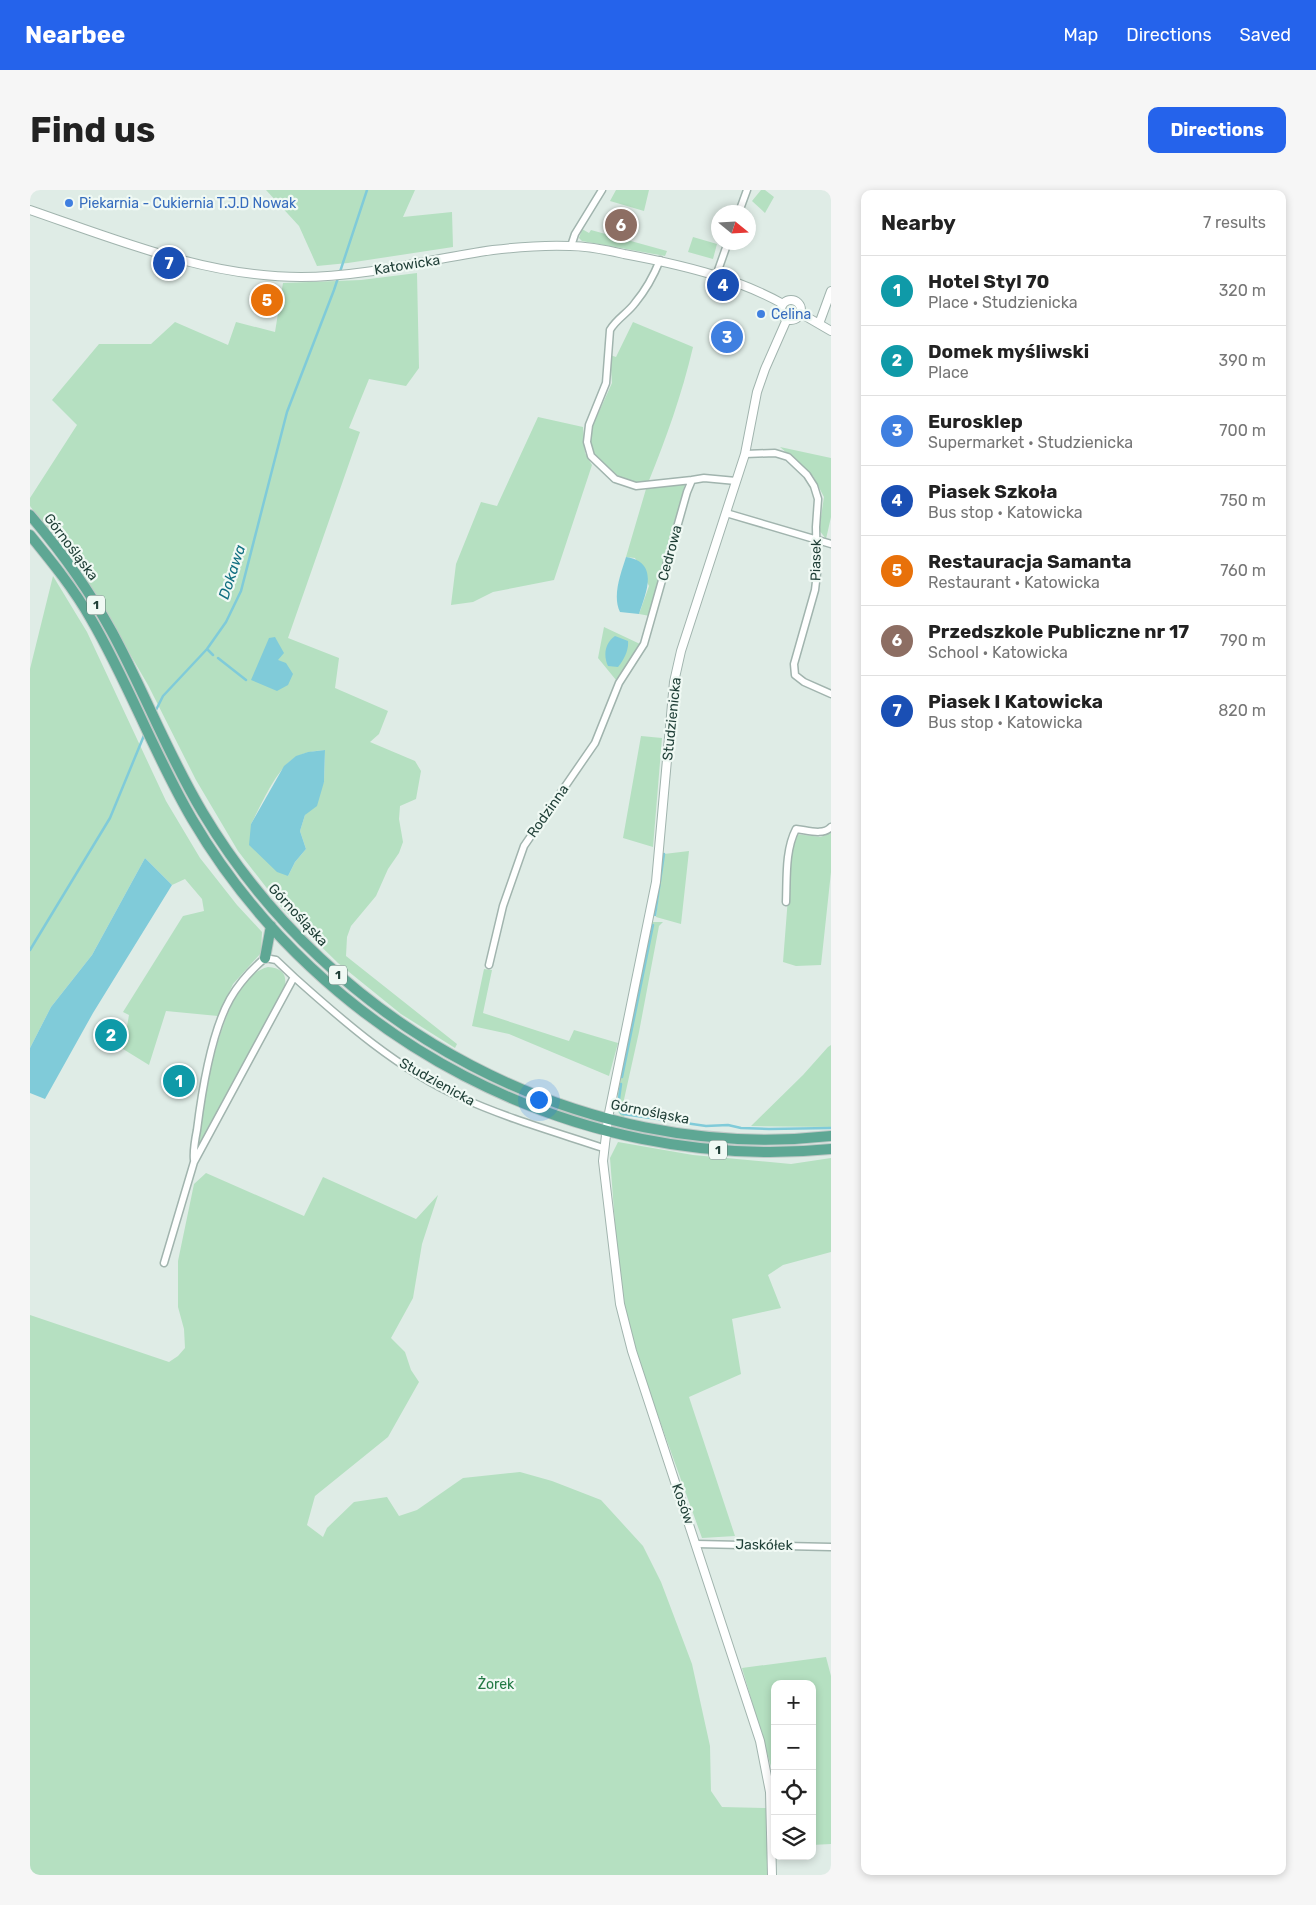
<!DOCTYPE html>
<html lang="en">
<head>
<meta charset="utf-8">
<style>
	body { margin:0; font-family:Rubik,sans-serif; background:#f6f6f6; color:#222 }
	.controls { position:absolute; right:15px; bottom:15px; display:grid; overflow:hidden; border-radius:10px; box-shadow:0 2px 8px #0003 }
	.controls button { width:45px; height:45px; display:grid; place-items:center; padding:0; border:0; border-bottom:1px solid #e0e0e0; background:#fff; color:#222; font:25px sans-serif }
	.compass { position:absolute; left:681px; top:15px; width:45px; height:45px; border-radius:50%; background:#fff; box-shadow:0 2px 8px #0003; rotate:108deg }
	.you { position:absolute; left:508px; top:909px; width:18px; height:18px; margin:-12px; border:4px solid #fff; border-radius:50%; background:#1a73e8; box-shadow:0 0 0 8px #1a73e833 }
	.badge { display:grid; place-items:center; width:32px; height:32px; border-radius:50%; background:#2563eb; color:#fff; font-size:16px; font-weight:700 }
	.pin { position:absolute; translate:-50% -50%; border:2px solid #fff; box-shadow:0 1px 5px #0006 }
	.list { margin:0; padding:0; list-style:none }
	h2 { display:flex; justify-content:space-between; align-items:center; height:65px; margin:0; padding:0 20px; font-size:21px }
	h2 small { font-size:16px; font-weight:400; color:#767676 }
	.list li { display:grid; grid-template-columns:32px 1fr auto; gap:15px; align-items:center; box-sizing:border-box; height:70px; padding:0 20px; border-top:1px solid #e0e0e0 }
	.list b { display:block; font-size:19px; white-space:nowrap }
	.list p { margin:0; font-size:16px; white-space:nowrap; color:#767676 }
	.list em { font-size:16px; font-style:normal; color:#767676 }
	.icon { flex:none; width:28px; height:28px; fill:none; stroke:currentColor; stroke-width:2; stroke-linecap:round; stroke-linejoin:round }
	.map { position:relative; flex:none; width:801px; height:1685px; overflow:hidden; border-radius:10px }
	header { display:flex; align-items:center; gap:30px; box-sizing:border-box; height:70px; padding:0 25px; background:#2563eb; color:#fff }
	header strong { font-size:24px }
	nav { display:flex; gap:28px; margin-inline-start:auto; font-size:18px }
	.intro { display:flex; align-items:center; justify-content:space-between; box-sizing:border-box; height:120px; padding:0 30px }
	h1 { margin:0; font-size:35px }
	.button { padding:12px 22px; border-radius:10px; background:#2563eb; color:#fff; font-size:18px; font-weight:700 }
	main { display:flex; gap:30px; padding:0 30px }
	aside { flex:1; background:#fff; border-radius:10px; box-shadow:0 2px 8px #0003 }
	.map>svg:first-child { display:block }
	.green { fill:#b5e0c1; fill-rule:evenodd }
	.water { fill:#80cbd9 }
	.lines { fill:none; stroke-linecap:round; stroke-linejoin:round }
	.stream { stroke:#80cbd9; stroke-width:2.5 }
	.minor-casing { stroke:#a1b4ae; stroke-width:9 }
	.tertiary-casing { stroke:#a1b4ae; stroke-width:10 }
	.primary-casing { stroke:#c0c9c7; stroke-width:12 }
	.minor { stroke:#fff; stroke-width:6 }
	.tertiary { stroke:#fff; stroke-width:8 }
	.primary { stroke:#5ea794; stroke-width:10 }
	.shop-dot { fill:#3f7fe0; stroke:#f0f9f4; stroke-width:2 }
	.labels { text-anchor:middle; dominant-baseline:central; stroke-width:4.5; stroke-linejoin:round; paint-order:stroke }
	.shield { fill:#f0f9f4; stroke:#5d766f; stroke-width:1 }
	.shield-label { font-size:12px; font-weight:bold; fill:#1e3e36 }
	.shop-label { font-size:14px; fill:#366cbe; stroke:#f0f9f4; text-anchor:start }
	.street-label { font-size:14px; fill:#1e3e36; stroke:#f0f9f4 }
	.park-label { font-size:14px; fill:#237a45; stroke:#f0f9f4 }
	.water-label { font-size:15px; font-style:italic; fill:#116f81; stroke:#f0f9f4 }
</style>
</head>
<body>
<header>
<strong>Nearbee</strong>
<nav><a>Map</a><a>Directions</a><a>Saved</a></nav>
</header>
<div class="intro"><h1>Find us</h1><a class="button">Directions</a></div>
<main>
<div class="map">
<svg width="801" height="1685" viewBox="0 0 801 1685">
	<rect width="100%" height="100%" fill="#dfece6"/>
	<path class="green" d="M 236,0 L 385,0 L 373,27 L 422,22 L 423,57 L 318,73 L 287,76 L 269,36 Z
		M 586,0 L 619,0 L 614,21 L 580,11 Z
		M 731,0 L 735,0 L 744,7 L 735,23 L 722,11 Z
		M 552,39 L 559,43 L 561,40 L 637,61 L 635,66 L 552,51 L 549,48 Z
		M 663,47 L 687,54 L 683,69 L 658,62 Z
		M 387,83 L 389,178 L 376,196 L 339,189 L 319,238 L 330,242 L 258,448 L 309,468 L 305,498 L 358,521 L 349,544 L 340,552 L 385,571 L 391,581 L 386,609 L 370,616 L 369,629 L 373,652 L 369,663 L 358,679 L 346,706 L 321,736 L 317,747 L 316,766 L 427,854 L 425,858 L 371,824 L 308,773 L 253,719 L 208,661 L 166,590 L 118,495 L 58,392 L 0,316 L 0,308 L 47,235 L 22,210 L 69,154 L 121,154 L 145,132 L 198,155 L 206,132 L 245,142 L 253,93 L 331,90 ZM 295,560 L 294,592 L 275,625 L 270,641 L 276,659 L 265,672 L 258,686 L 221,634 C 232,614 247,576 268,566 C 276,562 285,561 295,560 Z
		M 603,132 L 663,157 C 652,204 636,249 618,293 L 605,294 L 588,286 L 565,265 L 560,253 L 563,235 L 582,193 L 580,165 L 586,167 Z
		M 508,227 L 553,237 L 555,263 L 562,275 L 524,390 L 463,402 L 443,412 L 421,415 L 426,374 L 451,312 L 467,316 Z
		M 750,257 L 801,268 L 801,327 L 796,349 L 789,340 L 794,307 L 783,286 Z
		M 655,294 L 620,426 L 609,424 L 619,396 L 605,368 L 596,367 L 616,299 Z
		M 23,386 L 57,442 L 136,611 L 170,668 L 207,715 L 232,742 L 231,763 L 203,794 L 188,826 L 136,821 L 119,875 L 93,859 L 99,825 L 93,822 L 153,726 L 174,721 L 172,709 L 155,689 L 142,695 L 115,668 L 62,765 L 21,817 L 0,858 L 0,479 Z
		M 574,437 L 610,454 L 586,490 L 568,468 Z
		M 611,546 L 632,548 L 623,657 L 593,648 Z
		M 801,643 L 801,682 L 791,775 L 766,776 L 753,772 L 762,656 L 766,644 L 791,647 Z
		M 659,661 L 651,734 L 626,727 L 634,664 Z
		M 622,732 L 633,732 L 629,736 L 609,842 L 593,914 L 596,920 L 594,927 L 591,926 L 587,920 L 588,903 Z
		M 238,777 C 253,778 258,785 254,800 L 168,958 C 173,915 190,788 238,777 Z
		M 454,779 L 462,780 L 453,823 L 539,851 L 544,840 L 588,853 L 579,886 L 479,844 L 442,836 Z
		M 801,855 L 801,937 L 721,936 L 773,885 L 798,857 Z
		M 588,952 L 663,965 L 761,974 L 801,968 L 801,1062 L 753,1075 L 738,1085 L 751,1118 L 702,1129 L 711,1184 L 659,1207 L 705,1346 L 672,1348 L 592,1126 L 580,968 Z
		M 176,983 L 274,1026 L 293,987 L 386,1029 L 408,1005 L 392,1054 L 383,1108 L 361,1148 L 375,1162 L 381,1180 L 389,1192 L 358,1247 L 285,1306 L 277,1335 L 293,1347 L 297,1338 L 324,1312 L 357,1307 L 369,1326 L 387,1320 L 433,1288 L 490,1282 L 522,1291 L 571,1310 L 613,1356 L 631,1392 L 662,1474 L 680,1556 L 681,1601 L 692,1617 L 736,1618 L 738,1685 L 0,1685 L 0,1125 L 139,1172 L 148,1166 L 155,1158 L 154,1139 L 148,1117 L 148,1071 L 164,994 Z
		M 796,1467 L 801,1486 L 801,1654 L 782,1655 L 782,1494 L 745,1494 L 745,1590 L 712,1478 Z"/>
	<path class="water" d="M 596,367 C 630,372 616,403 609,424 L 590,422 C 582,406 591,383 596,367 Z
		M 585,446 L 598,451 C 599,460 594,470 588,477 L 578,476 C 573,465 575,453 585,446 Z
		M 245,447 L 254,463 L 248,470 L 256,473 L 263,484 L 258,495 L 247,501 L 221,490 L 239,448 Z
		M 295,560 L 294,592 L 287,616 L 275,625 L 270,641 L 276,659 L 265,672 L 258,686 L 247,682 L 219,655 L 221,634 L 254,576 L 266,566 L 278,562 Z
		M 115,668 L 142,695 L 63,823 L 15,909 L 0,903 L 0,858 L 21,817 L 62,765 Z"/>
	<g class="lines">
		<path class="stream" d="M 177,459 L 183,465
			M 188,468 L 216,490
			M 125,522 L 133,506 L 177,459 L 196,432 L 211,401 L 257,222 L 304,100 L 337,0
			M 625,725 L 634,664
			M 0,760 L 80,628 L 115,543
			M 592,887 L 623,735
			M 591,894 L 588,916 L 591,923 L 593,924 L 676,936 L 698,935 L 711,938 L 739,939 L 801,938"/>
		<defs>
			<path id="minor" d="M 709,22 L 717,0
				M 541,56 L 545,44 L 572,0
				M 630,70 C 624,85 615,101 605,113 C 598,123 586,129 580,140 L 576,193 L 559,235 L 557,252 L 561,266 L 585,289 L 606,296 L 662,290
				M 686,86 L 698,52
				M 715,264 L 745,263 L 758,267 L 777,285 L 784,296 L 788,309 L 786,337 L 787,383 L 785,400 L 764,474 L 765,485 L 774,492 L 801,504
				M 696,323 L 801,354
				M 756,712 C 757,688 755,660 766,639 C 777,640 793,646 801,637
				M 459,775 L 473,716 L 494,656 L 565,553 L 589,493 L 614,454 L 657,302 L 662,290 L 674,288 L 706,291
				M 164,970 C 163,960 165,950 167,940 C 172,900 181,843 200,809 C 209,793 221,780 235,768 L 246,770 L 264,787
				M 134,1073 L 164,972 L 264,787 C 313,831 369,880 430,907 C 476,928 525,942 573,958
				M 666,1354 L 801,1357"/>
			<path id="tertiary" d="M 0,20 C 87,50 177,87 271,87 C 336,87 399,69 463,60 C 488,57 515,55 540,56 C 559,56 577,60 594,64 C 648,74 705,87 753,114
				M751 120a10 10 0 1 1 20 0a10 10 0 1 1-20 0Z
				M 770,123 L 801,141
				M 789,134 L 801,101
				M 742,1685 L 740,1602 L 730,1551 L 602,1161 L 590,1114 L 573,971 L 578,928 L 626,692 L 644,492 L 651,461 L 715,264 L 727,202 L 735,179 L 757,129"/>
			<path id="primary" d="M 0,325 C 31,361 59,400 82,442 C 114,501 138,565 173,623 C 301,837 550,974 801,946
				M 0,345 C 22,372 44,399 61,429 C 99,494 124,564 162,629 C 291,849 546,984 801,959
				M 235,768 L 241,736"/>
		</defs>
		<use href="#minor" class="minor-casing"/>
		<use href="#tertiary" class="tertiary-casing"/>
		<use href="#primary" class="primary-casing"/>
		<use href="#minor" class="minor"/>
		<use href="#tertiary" class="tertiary"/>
		<use href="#primary" class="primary"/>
	</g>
	<g class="shop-dot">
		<circle cx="39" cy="13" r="5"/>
		<circle cx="731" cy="124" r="5"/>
	</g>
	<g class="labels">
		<g class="shield">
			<rect x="57" y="405.5" width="18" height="19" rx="4"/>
			<rect x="299" y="775.5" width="18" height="19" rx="4"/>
			<rect x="679" y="950.5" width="18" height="19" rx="4"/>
		</g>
		<g class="shield-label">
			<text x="66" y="415">1</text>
			<text x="308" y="785">1</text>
			<text x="688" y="960">1</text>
		</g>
		<g class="shop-label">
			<text x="49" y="13">Piekarnia - Cukiernia T.J.D Nowak</text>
			<text x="741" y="124">Celina</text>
		</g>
		<g class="street-label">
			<text transform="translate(377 75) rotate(-9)">Katowicka</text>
			<text transform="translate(41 357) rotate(53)">Górnośląska</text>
			<text transform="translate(640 363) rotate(-75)">Cedrowa</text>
			<text transform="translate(786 370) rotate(-89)">Piasek</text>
			<text transform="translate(642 529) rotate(-84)">Studzienicka</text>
			<text transform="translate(518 621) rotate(-55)">Rodzinna</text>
			<text transform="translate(268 725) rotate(47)">Górnośląska</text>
			<text transform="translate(407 892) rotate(29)">Studzienicka</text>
			<text transform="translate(620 922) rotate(11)">Górnośląska</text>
			<text transform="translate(653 1314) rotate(71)">Kosów</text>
			<text transform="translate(734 1355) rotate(1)">Jaskółek</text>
		</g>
		<g class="park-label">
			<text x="466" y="1494">Żorek</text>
		</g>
		<g class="water-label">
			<text transform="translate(202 382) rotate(-72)">Dokawa</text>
		</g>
	</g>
</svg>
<div class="controls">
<button>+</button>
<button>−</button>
<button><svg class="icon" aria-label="locate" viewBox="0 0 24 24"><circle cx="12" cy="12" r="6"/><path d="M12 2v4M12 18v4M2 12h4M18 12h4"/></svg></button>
<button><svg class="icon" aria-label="layers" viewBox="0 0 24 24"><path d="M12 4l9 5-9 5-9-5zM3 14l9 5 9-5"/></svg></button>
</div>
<svg class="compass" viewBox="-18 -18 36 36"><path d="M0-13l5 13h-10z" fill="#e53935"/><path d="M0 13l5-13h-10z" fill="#767676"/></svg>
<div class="you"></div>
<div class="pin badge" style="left:149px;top:891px;background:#0f9aa8">1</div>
<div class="pin badge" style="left:81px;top:845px;background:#0f9aa8">2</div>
<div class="pin badge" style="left:697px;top:147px;background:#3f7fe0">3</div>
<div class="pin badge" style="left:693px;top:95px;background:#1a4fb4">4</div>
<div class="pin badge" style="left:237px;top:110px;background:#e8710a">5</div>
<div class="pin badge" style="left:591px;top:35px;background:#8d6e63">6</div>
<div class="pin badge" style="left:139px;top:73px;background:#1a4fb4">7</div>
</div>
<aside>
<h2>Nearby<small>7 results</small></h2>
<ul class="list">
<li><span class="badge" style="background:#0f9aa8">1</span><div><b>Hotel Styl 70</b><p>Place · Studzienicka</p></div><em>320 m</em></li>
<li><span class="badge" style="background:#0f9aa8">2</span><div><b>Domek myśliwski</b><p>Place</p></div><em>390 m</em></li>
<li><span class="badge" style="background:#3f7fe0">3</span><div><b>Eurosklep</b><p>Supermarket · Studzienicka</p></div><em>700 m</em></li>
<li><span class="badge" style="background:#1a4fb4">4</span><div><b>Piasek Szkoła</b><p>Bus stop · Katowicka</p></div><em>750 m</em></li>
<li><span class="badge" style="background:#e8710a">5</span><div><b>Restauracja Samanta</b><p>Restaurant · Katowicka</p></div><em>760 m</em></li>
<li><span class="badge" style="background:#8d6e63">6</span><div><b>Przedszkole Publiczne nr 17</b><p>School · Katowicka</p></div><em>790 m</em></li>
<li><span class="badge" style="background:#1a4fb4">7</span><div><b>Piasek I Katowicka</b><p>Bus stop · Katowicka</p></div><em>820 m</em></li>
</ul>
</aside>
</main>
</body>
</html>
